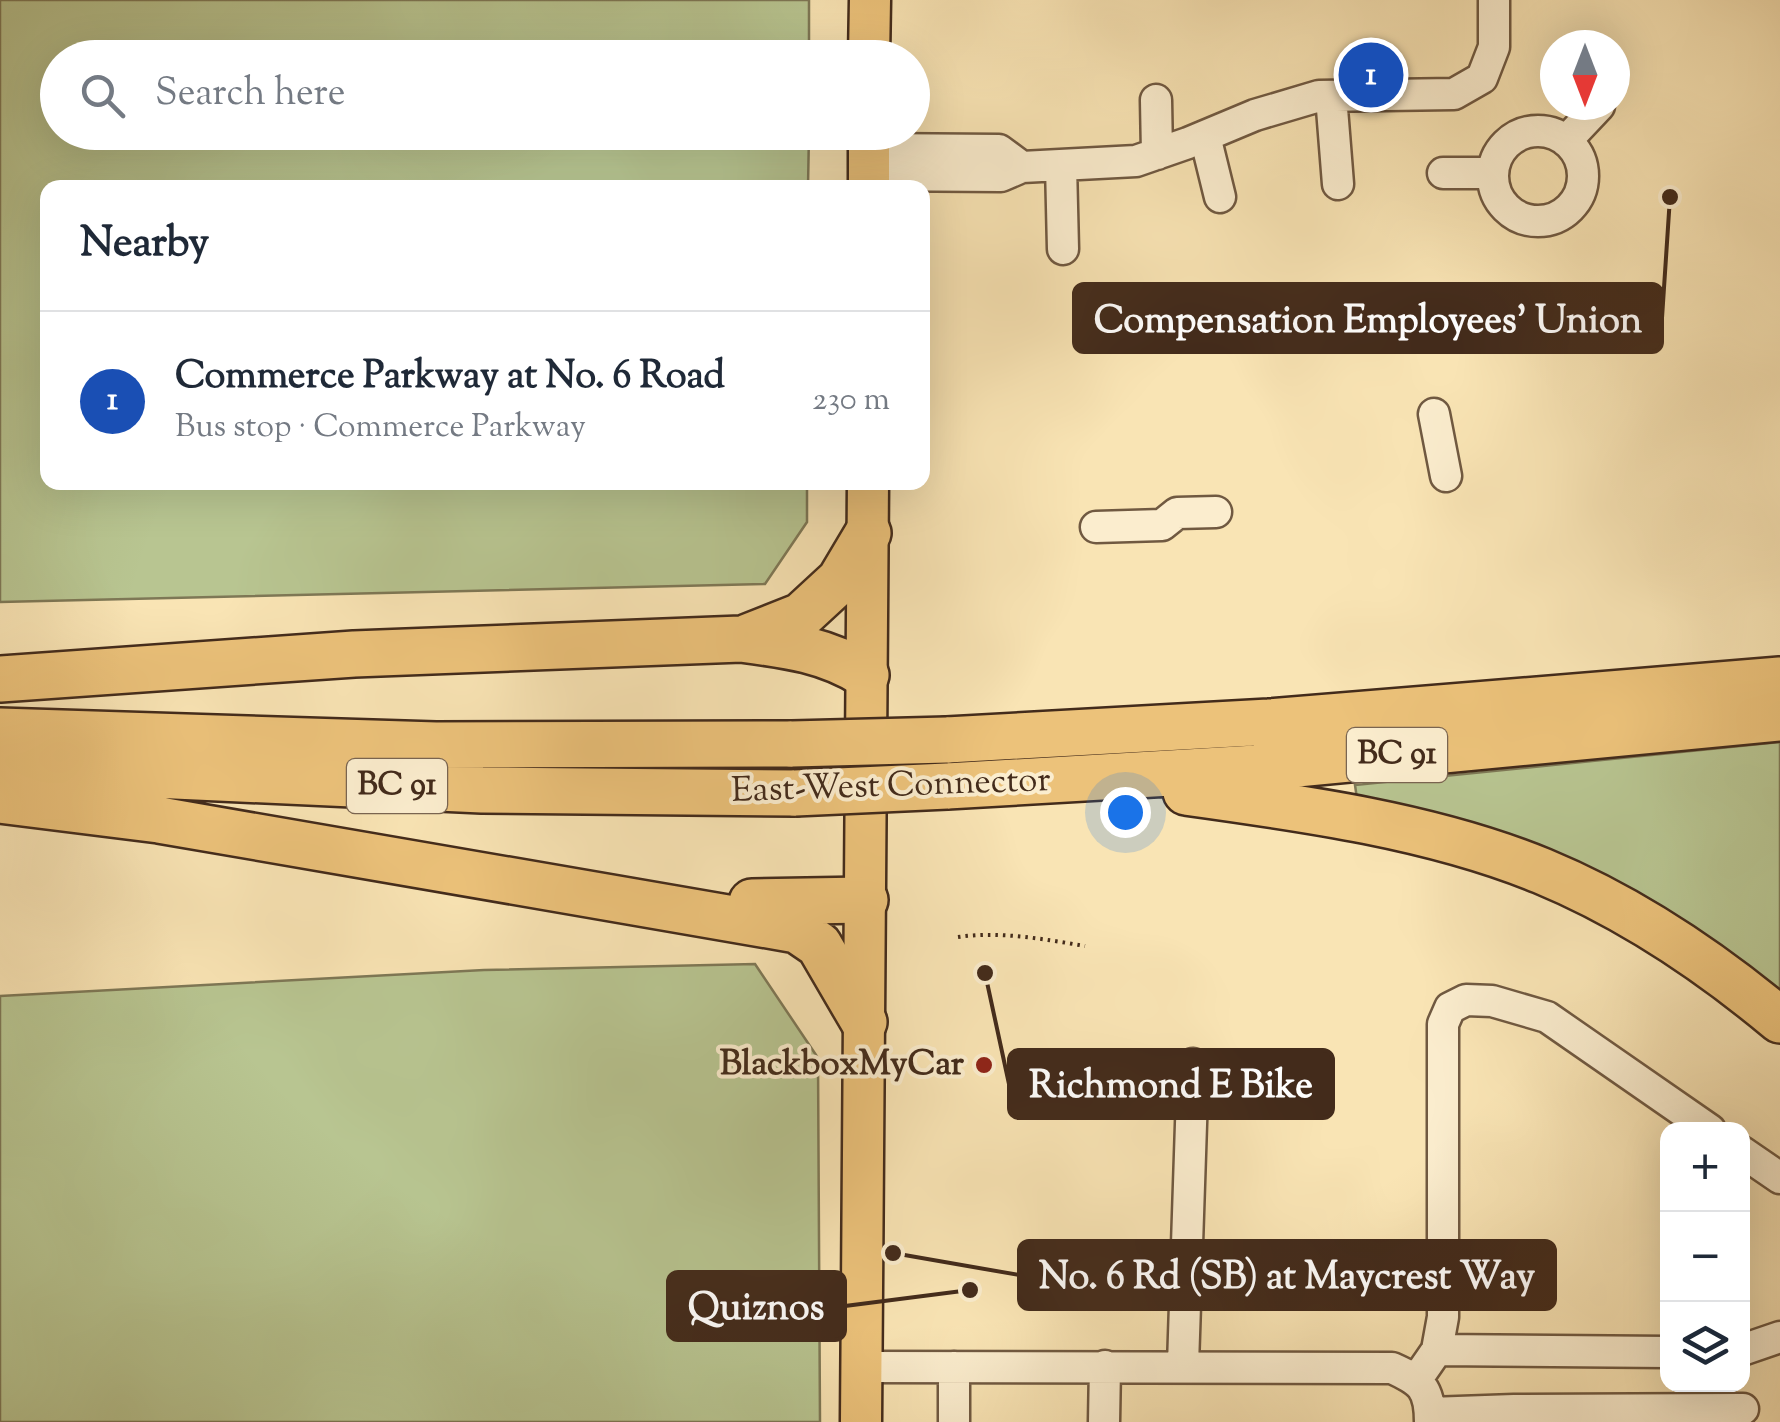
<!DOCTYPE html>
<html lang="en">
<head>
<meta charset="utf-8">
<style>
	body { margin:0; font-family:"Sorts Mill Goudy",serif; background:#f6f6f7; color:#1f2937 }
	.controls { position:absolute; right:30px; bottom:30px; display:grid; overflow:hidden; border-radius:20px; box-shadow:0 10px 40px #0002 }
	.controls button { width:90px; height:90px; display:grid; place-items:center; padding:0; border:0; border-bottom:2px solid #e0e1e3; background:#fff; color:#1f2937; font:50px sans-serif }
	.compass { position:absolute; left:1540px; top:30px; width:90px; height:90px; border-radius:50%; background:#fff; box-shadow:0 10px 40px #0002; rotate:180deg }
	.you { position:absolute; left:1125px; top:812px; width:35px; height:35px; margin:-25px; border:8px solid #fff; border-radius:50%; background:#1a73e8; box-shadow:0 0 0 15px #1a73e833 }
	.badge { display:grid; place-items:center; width:65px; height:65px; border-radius:50%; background:#0b8043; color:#fff; font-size:32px; font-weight:700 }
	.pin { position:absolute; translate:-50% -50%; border:5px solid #fff; box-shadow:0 2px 10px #0006 }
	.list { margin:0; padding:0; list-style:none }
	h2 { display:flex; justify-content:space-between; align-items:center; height:130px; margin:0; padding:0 40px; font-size:42px }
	h2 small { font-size:32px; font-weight:400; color:#747a83 }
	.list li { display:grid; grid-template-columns:65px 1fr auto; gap:30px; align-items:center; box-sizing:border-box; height:180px; padding:0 40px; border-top:2px solid #e0e1e3 }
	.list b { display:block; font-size:38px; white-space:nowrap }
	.list p { margin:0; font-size:32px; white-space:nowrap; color:#747a83 }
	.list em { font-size:32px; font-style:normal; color:#747a83 }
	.icon { flex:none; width:55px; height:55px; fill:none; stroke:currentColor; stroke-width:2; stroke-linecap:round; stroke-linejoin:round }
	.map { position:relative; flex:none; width:1780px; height:1422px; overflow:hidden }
	.search { position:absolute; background:#fff; box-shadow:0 10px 40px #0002; left:40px; top:40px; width:890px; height:110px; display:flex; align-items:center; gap:25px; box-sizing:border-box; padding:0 35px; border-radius:55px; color:#747a83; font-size:38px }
	.panel { position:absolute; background:#fff; box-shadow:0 10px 40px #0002; left:40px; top:180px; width:890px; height:310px; border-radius:20px }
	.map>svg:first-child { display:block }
	.green { fill:#b8c591; stroke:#7e7856; stroke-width:2.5 }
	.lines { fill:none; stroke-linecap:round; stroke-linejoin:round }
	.minor-casing { stroke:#705941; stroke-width:35 }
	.major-casing { stroke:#432b1b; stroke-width:45 }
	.highway-casing { stroke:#432b1b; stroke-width:50 }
	.path { stroke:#432b1b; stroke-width:4; stroke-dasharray:2.5 5; stroke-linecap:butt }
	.minor { stroke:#fbedce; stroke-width:30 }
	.major { stroke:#ecc27a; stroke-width:40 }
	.highway { stroke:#ecc27a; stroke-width:45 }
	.highway-bridge-casing { stroke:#432b1b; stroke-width:50; stroke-linecap:butt }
	.highway-bridge { stroke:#ecc27a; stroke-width:45 }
	.poi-dot { fill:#8f2418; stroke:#fbedce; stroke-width:4 }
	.labels { text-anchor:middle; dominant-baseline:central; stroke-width:8; stroke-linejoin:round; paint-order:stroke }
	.shield { fill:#fbedce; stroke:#7a6551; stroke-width:2.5 }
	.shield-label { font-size:32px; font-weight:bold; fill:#432b1b }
	.street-label { font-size:35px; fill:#432b1b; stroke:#fbedce }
	.poi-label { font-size:35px; font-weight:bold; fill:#432b1b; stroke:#fbedce; text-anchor:end }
	.leader { fill:none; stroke:#432b1b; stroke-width:4 }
	.callout-dot { fill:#432b1b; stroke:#fbedce; stroke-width:4 }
	.callout { fill:#432b1b; stroke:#432b1b; stroke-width:4 }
	.callout-label { font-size:38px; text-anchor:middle; font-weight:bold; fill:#fff }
</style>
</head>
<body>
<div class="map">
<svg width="1780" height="1422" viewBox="0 0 1780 1422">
	<rect width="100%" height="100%" fill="#f9e4b4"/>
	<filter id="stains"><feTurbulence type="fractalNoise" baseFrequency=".002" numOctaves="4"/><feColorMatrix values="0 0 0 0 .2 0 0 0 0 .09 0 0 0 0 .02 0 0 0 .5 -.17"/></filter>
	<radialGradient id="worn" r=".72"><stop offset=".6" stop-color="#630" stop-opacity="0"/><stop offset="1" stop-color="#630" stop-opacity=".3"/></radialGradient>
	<path class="green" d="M 0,0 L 809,0 L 809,57 L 58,58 L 58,132 L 809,133 L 808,187 L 48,188 L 48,482 L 807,483 L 807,522 L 765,584 L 0,602 Z
		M 1780,742 L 1780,996 L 1357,799 L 1355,785 Z
		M 755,964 L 818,1058 L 820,1422 L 0,1422 L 0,996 L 484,970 Z"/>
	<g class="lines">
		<defs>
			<path id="minor" d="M 1331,96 L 1338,184
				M 1156,100 L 1157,154
				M1493 176a45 45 0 1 1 90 0a45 45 0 1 1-90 0Z
				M 1205,136 L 1220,197
				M 1566,141 L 1599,106
				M 869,149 L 999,150 L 1022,167
				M 1061,165 L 1063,249
				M 1443,173 L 1493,173
				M 869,175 L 1001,176 L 1022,167 L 1136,161 L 1188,143 L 1255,115 L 1319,96 L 1454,94 L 1482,78 L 1494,47 L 1494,0
				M 1434,414 L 1446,476
				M 1096,527 L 1162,525 L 1177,513 L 1216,512
				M 1742,1152 L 1780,1178
				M 1437,1350 L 1668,1352
				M 1742,1350 L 1780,1337
				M 1183,1365 L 1193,1064
				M 862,1367 L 1392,1368 C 1421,1381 1430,1388 1430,1422
				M 954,1367 L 954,1422
				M 1417,1379 L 1437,1350 L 1443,1317 L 1443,1024 L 1450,1008 L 1466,1000 L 1492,1001 L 1547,1017 L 1710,1130
				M 1430,1413 L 1514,1410 L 1743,1409
				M 1104,1422 L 1105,1366"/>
			<path id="major" d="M 869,58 L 870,0
				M 869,188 L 869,132
				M 861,1422 L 868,482"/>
			<path id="highway" d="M 748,637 L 801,616 L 840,580 L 868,533
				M 0,679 L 354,654 L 741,639 C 787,645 827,650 866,675
				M 0,731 L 436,745 L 792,744
				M 947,740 L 1269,722 L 1780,680
				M 0,768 L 482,790 L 795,793
				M 947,786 L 1256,768 L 1780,718
				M 1186,792 C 1302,808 1433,826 1542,871 C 1629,907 1708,960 1780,1020
				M 0,800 L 159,820 L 797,930 L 819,945 L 864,1022
				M 752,902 L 865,900"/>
		</defs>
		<use href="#minor" class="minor-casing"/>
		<use href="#major" class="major-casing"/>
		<use href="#highway" class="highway-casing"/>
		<path class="path" d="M 958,937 C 999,931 1044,939 1085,946"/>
		<use href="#minor" class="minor"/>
		<use href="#major" class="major"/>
		<use href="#highway" class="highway"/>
		<defs>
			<path id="highway-bridge" d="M 792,744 L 947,740
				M 795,793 L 947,786"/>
		</defs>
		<use href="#highway-bridge" class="highway-bridge-casing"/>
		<use href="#highway-bridge" class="highway-bridge"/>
	</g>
	<circle class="poi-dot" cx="984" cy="1065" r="10"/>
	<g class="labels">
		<g class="shield">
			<rect x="1347" y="728" width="100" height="54" rx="8"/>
			<rect x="347" y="759" width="100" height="54" rx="8"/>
		</g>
		<g class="shield-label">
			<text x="1397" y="755">BC 91</text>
			<text x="397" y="786">BC 91</text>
		</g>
		<g class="street-label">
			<text transform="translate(891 787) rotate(-2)">East-West Connector</text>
		</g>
		<g class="poi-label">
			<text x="964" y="1065">BlackboxMyCar</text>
		</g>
	</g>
	<path class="leader" d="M1670 197L1662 318M985 973L1009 1084M893 1253L1019 1275M970 1290L845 1306"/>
	<g class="callout-dot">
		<circle cx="1670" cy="197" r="10"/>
		<circle cx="985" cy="973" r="10"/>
		<circle cx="893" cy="1253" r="10"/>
		<circle cx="970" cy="1290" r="10"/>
	</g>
	<g class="callout">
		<rect x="1074" y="284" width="588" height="68" rx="10"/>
		<rect x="1009" y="1050" width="324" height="68" rx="10"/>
		<rect x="1019" y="1241" width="536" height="68" rx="10"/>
		<rect x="668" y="1272" width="177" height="68" rx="10"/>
	</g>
	<g class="callout-label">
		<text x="1368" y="332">Compensation Employees’ Union</text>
		<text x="1171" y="1097">Richmond E Bike</text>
		<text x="1287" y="1288">No. 6 Rd (SB) at Maycrest Way</text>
		<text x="756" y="1319">Quiznos</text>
	</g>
	<rect width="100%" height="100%" filter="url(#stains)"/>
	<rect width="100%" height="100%" fill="url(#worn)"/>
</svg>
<div class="controls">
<button>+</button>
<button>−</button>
<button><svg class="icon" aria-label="layers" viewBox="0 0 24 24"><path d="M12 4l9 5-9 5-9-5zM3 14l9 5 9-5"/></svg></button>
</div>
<svg class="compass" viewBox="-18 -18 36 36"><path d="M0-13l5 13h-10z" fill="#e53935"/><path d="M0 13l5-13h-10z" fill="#747a83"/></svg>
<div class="you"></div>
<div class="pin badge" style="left:1371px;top:75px;background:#1a4fb4">1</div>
<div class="search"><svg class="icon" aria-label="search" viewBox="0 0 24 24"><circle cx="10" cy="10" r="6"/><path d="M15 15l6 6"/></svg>Search here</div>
<section class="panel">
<h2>Nearby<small></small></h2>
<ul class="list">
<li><span class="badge" style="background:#1a4fb4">1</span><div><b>Commerce Parkway at No. 6 Road</b><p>Bus stop · Commerce Parkway</p></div><em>230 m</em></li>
</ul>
</section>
</div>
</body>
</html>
